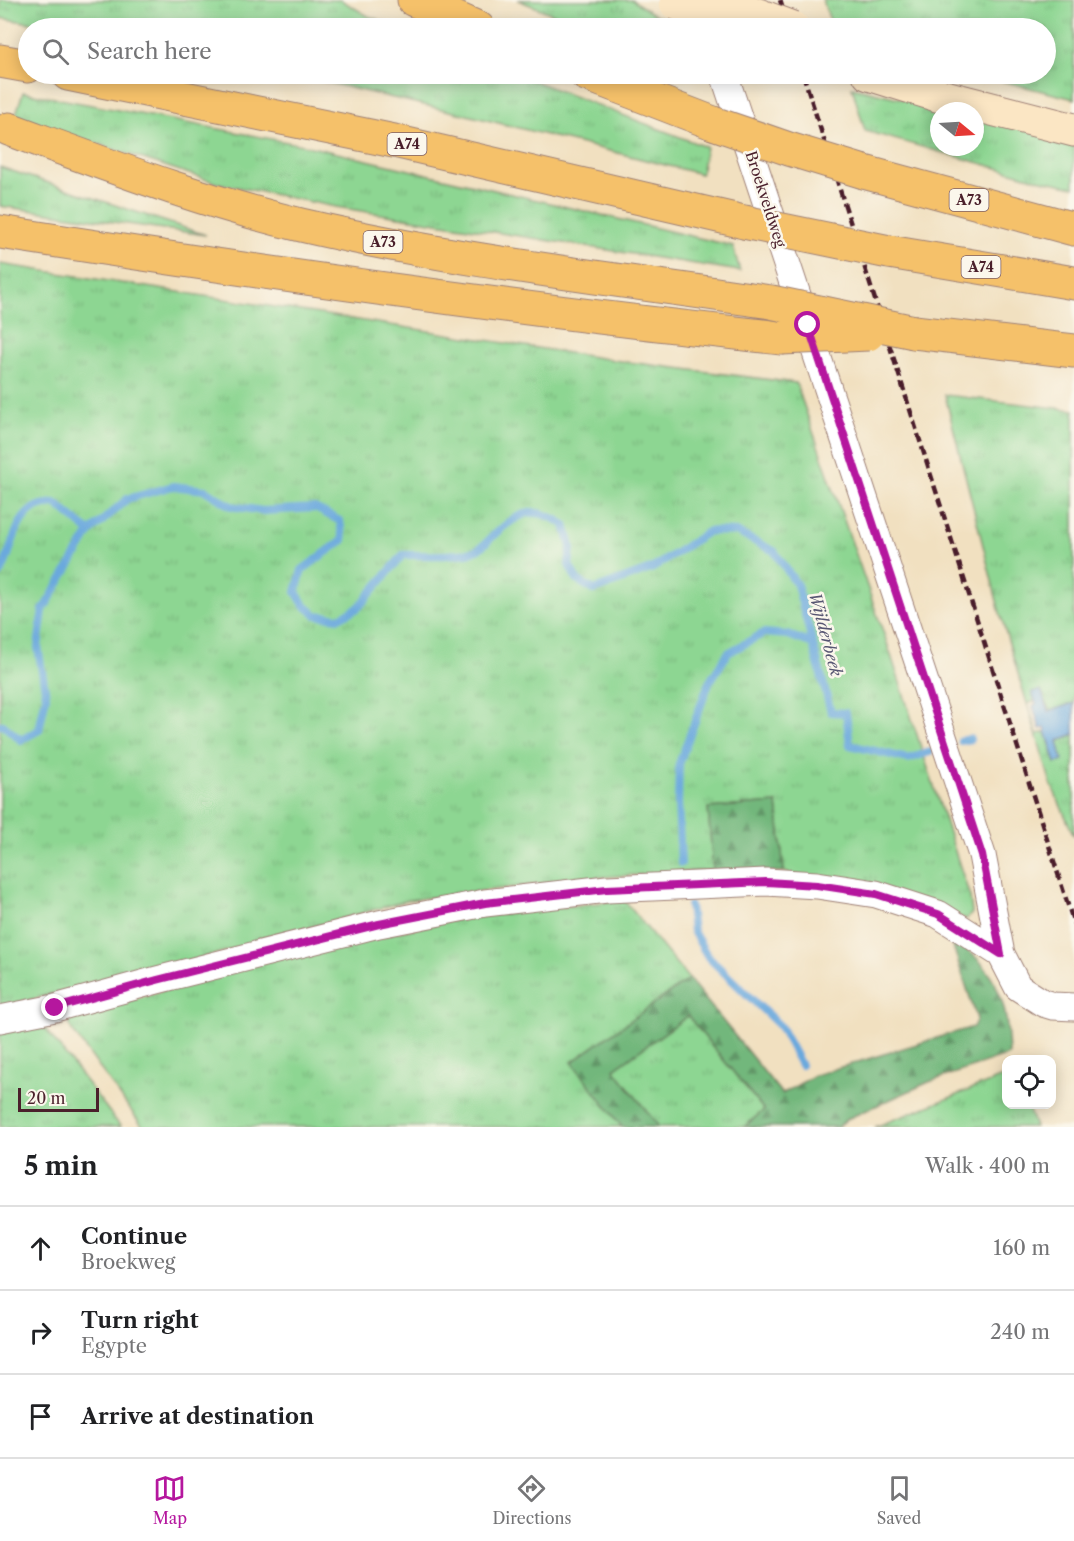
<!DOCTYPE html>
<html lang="en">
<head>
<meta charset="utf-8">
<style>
	body { margin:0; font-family:"Libre Caslon Text",serif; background:#f6f6f6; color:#202124 }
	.controls { position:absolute; right:18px; bottom:18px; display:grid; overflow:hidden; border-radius:12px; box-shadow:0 3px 15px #0003 }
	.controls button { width:54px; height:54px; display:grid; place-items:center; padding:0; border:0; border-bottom:2px solid #e0e0e0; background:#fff; color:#202124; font:30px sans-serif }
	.compass { position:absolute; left:930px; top:102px; width:54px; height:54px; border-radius:50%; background:#fff; box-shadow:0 3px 15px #0003; rotate:108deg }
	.scale { position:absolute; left:18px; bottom:15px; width:81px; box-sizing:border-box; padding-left:6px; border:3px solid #4a1f2b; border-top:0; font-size:16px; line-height:21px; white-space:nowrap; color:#4a1f2b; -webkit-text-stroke:4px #fbf7ec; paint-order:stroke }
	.stop { position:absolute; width:18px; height:18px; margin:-14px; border:4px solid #b5179e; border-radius:50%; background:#fff }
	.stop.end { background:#b5179e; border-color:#fff; box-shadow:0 2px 6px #0008 }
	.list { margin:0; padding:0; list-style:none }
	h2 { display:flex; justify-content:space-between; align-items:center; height:78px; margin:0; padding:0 24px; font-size:26px }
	h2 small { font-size:20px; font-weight:400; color:#757577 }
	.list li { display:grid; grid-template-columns:39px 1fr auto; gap:18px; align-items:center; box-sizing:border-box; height:84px; padding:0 24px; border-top:2px solid #e0e0e0 }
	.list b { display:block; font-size:22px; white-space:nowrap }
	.list p { margin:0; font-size:20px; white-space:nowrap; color:#757577 }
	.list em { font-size:20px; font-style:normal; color:#757577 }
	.icon { flex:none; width:33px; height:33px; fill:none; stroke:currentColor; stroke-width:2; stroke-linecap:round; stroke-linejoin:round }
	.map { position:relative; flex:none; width:1074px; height:1127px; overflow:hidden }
	.search { position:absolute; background:#fff; box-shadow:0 3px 15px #0003; left:18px; right:18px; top:18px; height:66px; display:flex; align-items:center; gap:15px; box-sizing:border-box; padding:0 21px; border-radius:33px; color:#757577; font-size:22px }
	.sheet { height:330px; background:#fff }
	nav { display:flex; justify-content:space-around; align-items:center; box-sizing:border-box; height:84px; border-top:2px solid #e0e0e0; background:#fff; font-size:16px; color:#757577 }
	nav a { display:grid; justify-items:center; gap:3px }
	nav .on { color:#b5179e }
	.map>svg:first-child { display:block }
	.grass { fill:url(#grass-tufts); stroke:#6c7a5e; stroke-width:1.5 }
	.forest { fill:url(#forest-firs); stroke:#5e6b54; stroke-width:1.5 }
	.water { fill:#6aa9dd; stroke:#5a6484; stroke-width:1.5 }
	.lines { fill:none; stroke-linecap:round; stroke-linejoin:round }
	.stream { stroke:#6aa9dd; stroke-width:8 }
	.street-casing { stroke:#9e8076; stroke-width:29 }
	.secondary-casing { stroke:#9e8076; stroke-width:35 }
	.highway-casing { stroke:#9e8076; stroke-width:35 }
	.street { stroke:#fff; stroke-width:27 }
	.secondary { stroke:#fbe6c4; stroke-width:33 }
	.highway { stroke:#f5c16b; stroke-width:33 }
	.rail { stroke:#4a1f2b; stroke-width:4.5; stroke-dasharray:9 4.5; stroke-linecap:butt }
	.secondary-bridge-casing { stroke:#9e8076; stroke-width:35; stroke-linecap:butt }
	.highway-bridge-casing { stroke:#9e8076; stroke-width:35; stroke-linecap:butt }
	.secondary-bridge { stroke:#fbe6c4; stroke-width:33 }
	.highway-bridge { stroke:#f5c16b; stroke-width:33 }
	.route { stroke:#b5179e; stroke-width:8 }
	.labels { text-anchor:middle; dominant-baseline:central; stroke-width:5; stroke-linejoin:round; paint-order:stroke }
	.shield { fill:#fbf7ec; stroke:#7f6065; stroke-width:1.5 }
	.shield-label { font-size:14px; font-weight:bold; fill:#4a1f2b }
	.street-label { font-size:15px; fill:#4a1f2b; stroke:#fbf7ec }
	.water-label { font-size:16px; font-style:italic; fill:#575672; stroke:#fbf7ec }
</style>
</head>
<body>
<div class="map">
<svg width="1074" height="1127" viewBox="0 0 1074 1127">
	<defs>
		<pattern id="grass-tufts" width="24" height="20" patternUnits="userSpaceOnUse" patternTransform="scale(1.5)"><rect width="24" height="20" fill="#8dd692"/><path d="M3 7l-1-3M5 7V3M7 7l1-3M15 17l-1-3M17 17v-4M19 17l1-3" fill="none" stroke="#7bb77e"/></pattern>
		<pattern id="forest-firs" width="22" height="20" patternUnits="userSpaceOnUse" patternTransform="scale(1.5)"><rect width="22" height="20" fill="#72b77c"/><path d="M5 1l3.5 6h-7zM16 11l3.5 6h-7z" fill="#609466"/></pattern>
	</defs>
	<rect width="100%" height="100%" fill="#fbf7ec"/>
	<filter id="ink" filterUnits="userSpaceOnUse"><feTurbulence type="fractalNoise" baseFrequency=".0167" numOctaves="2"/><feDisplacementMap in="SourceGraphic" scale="12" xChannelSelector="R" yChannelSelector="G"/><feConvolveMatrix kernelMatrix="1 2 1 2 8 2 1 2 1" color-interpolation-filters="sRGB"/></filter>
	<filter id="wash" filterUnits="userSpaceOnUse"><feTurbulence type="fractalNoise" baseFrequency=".008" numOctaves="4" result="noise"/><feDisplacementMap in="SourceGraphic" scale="24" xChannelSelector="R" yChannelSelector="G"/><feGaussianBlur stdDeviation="1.35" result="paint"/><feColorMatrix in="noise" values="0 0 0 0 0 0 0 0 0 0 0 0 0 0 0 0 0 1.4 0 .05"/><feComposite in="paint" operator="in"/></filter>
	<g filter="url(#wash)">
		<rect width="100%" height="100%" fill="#f1e0c0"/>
		<path class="grass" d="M 0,0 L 341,0 L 368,16 L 401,28 L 63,28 L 0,18 Z
			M 518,0 L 632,0 L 655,15 L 690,28 L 587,28 Z
			M 823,0 L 1074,0 L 1074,99 L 974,74 L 1046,74 L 1046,28 L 844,28 L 831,24 Z
			M 291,74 L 516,74 L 706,147 L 701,174 L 471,116 Z
			M 852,87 L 953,111 L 939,111 L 939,147 L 975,147 L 975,116 L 1074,139 L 1074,187 L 1037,179 L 865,131 Z
			M 23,92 L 303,145 L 733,246 L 740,271 L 336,207 L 217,183 L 15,117 Z
			M 0,167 L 206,235 L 0,206 Z
			M 0,264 L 620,361 L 796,383 L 886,640 L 970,897 L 972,913 L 967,919 L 784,872 L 777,803 L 708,808 L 713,870 L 588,878 L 409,900 L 191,961 L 0,1007 Z
			M 945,395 L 1074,410 L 1074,703 L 1050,711 L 1041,690 L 1033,692 L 1035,701 L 1028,704 L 1037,734 L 1046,732 L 1056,763 L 1058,742 L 1074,734 L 1074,836 L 1051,784 L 1000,613 Z
			M 624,900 L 689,979 L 572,1062 L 622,1127 L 143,1127 L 71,1029 L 69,1022 L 77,1016 L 260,962 L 458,919 Z
			M 688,1016 L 764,1110 L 744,1127 L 659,1127 L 614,1069 Z
			M 40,1022 L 121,1127 L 0,1127 L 0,1026 Z
			M 1000,1078 L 1006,1078 L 1006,1104 L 1027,1105 L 1035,1127 L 875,1127 Z"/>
		<path class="forest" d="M 777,803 L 784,872 L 713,870 L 708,808 Z
			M 950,937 C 961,946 975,954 983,965 C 1005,991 1008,1023 1009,1055 L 929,1082 L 847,1119 L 838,1127 L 744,1127 L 764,1110 L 688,1016 L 614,1069 L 659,1127 L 622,1127 L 572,1062 L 689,979 L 782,1094 L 815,1075 L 973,1027 L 977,1019 Z"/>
		<path class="water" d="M 1041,690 L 1049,711 L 1074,703 L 1074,734 L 1058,741 L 1063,761 L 1056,763 L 1045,728 L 1040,729 L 1033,706 L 1036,704 L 1032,692 Z"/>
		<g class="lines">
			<path class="stream" d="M 0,574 C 13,552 12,521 36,507 C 41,504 49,504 55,503 L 90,532
				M 0,725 L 3,725 L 21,740 L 39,730 L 46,696 L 38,647 L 43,610 L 90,532 L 127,499 L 173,486 L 205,490 L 231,506 L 263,511 L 315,508 L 340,521 L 343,540 L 302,570 L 296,592 L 304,605 L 316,615 L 339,618 L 358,608 L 403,555 C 419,555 464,557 477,550 C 484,546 490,539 495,534 C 522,510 535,505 565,525 L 571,547 L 569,565 L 577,580 L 594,590 L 653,568 L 709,531 L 736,532 L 774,551 L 797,585 L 831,712 L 846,713 L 850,745 L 908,759 L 930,752
				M 961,741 L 970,739
				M 681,863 L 678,803 L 679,764 L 709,683 L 728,653 L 764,633 L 788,635 L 813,644
				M 690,906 L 693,931 L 708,957 L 780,1026 L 801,1065"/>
		</g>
	</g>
	<g filter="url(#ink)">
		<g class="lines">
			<defs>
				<path id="street" d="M 724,74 L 982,855 L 1001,954 L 1018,987 L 1043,1003 L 1053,1006 L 1074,1007
					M 0,1019 L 55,1008 L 157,980 L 379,924 L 485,903 L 607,889 L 766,882 L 817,885 L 876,894 L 938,914 L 1001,954"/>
				<path id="secondary" d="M 869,74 L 937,95 L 1074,130"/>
				<path id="highway" d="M 414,0 L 478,28
					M 0,61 L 28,66
					M 68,74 L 394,141 L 744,222
					M 586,74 L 713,123
					M 9,129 C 105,164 201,201 301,225 C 456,261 614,279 771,302
					M 864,172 L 1074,229
					M 0,232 C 260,273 520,310 782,338
					M 889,252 L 1074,283
					M 914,332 L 1074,351"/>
			</defs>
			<use href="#street" class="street-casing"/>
			<use href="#secondary" class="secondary-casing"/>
			<use href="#highway" class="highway-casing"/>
			<use href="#street" class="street"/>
			<use href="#secondary" class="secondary"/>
			<use href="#highway" class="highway"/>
			<path class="rail" d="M 780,0 L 789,28
				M 803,74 L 1074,924"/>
			<defs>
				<path id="secondary-bridge" d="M 718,0 L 793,28
					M 676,3 L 739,27"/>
				<path id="highway-bridge" d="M 713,123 L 789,149 L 864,172
					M 744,222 L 889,252
					M 771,302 L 914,332
					M 782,338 L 868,334"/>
			</defs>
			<use href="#secondary-bridge" class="secondary-bridge-casing"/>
			<use href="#highway-bridge" class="highway-bridge-casing"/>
			<use href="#secondary-bridge" class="secondary-bridge"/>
			<use href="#highway-bridge" class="highway-bridge"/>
		</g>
	</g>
	<g class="lines" filter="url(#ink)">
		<path class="route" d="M 55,1008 L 157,980 L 379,924 L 485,903 L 607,889 L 766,882 L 817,885 L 876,894 L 938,914 L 1001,954 L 982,855 L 808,325"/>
	</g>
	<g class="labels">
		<g class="shield">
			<rect x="387.5" y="133" width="39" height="22" rx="4.5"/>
			<rect x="949.5" y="189" width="39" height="22" rx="4.5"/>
			<rect x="363.5" y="231" width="39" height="22" rx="4.5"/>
			<rect x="961.5" y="256" width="39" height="22" rx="4.5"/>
		</g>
		<g class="shield-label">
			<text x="407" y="144">A74</text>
			<text x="969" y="200">A73</text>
			<text x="383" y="242">A73</text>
			<text x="981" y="267">A74</text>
		</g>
		<g class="street-label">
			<text transform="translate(766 199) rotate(72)">Broekveldweg</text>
		</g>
		<g class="water-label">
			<text transform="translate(826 634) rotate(75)">Wijlderbeek</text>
		</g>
	</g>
</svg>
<div class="controls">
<button><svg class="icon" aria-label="locate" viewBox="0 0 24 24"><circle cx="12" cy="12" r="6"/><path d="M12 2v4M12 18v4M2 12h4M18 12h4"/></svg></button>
</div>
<svg class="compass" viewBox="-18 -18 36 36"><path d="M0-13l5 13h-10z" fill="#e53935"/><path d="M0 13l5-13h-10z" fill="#757577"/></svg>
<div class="scale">20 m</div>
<div class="stop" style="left:808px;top:325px"></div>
<div class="stop end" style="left:55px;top:1008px"></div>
<div class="search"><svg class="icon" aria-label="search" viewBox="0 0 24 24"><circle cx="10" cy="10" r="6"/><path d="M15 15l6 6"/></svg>Search here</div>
</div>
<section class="sheet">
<h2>5 min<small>Walk · 400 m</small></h2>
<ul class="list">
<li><svg class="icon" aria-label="ahead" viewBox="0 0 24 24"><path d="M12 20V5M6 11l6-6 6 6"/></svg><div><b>Continue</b><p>Broekweg</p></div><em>160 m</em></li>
<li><svg class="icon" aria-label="right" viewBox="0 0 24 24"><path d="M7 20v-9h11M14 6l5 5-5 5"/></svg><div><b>Turn right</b><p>Egypte</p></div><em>240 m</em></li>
<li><svg class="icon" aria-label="arrive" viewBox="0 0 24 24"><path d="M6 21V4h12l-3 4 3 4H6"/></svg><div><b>Arrive at destination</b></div></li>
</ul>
</section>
<nav>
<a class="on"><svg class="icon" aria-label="map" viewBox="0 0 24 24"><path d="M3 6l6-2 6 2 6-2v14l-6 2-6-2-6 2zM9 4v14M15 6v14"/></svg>Map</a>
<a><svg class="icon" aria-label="directions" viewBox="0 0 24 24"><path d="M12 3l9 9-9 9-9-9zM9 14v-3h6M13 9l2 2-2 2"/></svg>Directions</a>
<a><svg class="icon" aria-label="saved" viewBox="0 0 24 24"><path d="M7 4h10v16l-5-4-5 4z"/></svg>Saved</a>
</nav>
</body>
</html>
